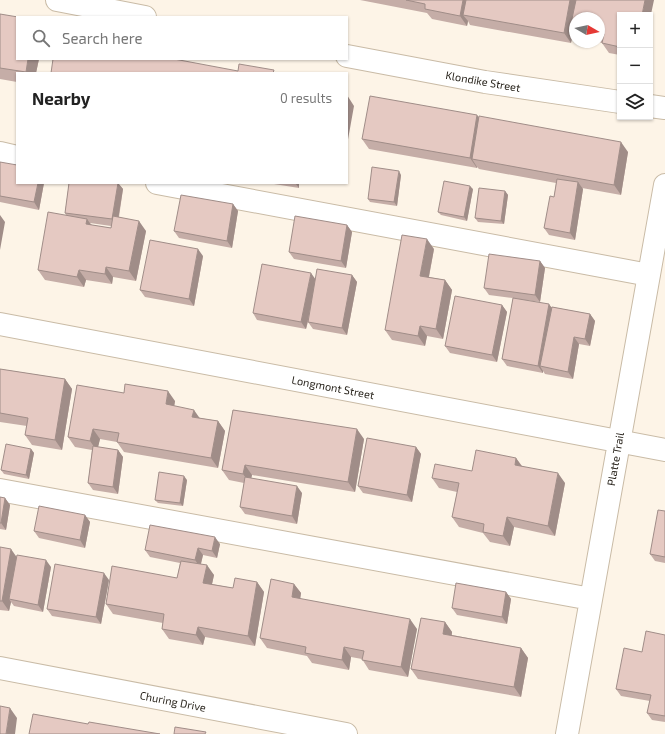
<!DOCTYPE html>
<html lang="en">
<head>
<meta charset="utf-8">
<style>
	body { margin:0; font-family:"Exo 2",sans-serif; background:#f6f6f6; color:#222 }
	.controls { position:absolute; right:12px; top:12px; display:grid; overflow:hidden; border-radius:0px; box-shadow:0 1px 3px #0004 }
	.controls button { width:36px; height:36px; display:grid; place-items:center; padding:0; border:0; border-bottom:1px solid #e0e0e0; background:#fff; color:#222; font:20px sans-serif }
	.compass { position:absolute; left:569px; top:12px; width:36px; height:36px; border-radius:50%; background:#fff; box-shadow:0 1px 3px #0004; rotate:99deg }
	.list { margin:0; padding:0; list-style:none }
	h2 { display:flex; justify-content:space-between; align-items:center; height:52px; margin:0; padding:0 16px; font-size:17px }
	h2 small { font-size:13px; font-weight:400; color:#767676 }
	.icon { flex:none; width:22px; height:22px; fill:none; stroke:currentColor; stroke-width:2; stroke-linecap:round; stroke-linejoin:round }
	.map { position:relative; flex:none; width:665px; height:734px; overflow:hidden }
	.search { position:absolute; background:#fff; box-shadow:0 1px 3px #0004; left:16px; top:16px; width:332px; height:44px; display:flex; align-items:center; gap:10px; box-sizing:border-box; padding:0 14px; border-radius:0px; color:#767676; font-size:15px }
	.panel { position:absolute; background:#fff; box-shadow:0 1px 3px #0004; left:16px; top:72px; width:332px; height:112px; border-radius:0px }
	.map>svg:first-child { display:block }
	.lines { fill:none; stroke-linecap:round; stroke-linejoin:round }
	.minor-casing { stroke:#c9bba6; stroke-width:24 }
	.minor { stroke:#fff; stroke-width:22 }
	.wall { fill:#c5ada7; fill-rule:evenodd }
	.shaded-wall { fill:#a08d88 }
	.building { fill:#e5c9c2; stroke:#a08d88 }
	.labels { text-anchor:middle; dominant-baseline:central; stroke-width:4; stroke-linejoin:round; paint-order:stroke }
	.street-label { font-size:11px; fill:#221d15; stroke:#fff }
</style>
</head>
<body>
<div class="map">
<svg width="665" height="734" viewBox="0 0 665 734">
	<rect width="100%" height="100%" fill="#fdf4e7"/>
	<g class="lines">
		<defs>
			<path id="minor" d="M 57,0 L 145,17
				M 347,56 L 485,82 L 620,102
				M 650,106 L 665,108
				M 0,153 L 17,157
				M 157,183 L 649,275
				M 0,324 L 665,450
				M 0,490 L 591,599
				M 0,668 L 346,734
				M 567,734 L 665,185"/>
		</defs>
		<use href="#minor" class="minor-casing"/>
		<use href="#minor" class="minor"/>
	</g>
	<path class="wall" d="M 360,0 L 654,0 L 620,15 L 620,55 L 609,53 L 602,43 L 599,42 L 599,18 L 575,18 L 575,35 L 573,32 L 571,43 L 470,25 L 468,21 L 467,26 L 432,19 L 427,13 Z
		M 0,14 L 17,59 L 39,59 L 36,73 L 17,73 L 17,82 L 0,79 Z
		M 479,117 L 628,152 L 621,195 L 582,188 L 583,189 L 575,240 L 549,235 L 544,228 L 554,197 L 556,183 L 479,169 L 477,167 L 477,168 L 369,149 L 362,139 Z
		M 0,162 L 44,183 L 39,210 L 0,202 Z
		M 401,175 L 397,206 L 370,202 L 368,199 Z
		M 69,183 L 118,183 L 123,189 L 119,217 L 146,231 L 136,281 L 113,277 L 112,284 L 86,280 L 84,287 L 45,280 L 38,270 L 66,215 L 65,213 ZM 90,223 L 111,226 L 111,228 L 92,225 Z
		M 273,183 L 299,183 L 299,188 L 274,184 Z
		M 473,189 L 467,221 L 441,215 L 438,212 Z
		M 505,191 L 508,195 L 504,224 L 478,222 L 475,218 Z
		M 233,204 L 238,211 L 232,248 L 179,238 L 174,231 Z
		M 347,225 L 352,232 L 346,268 L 294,259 L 289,252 Z
		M 434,249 L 429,277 L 445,280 L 452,290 L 443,339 L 427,336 L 425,346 L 392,340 L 385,330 Z
		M 203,256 L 194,306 L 145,297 L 140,290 Z
		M 540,261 L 545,268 L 540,302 L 525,300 L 552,307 L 590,314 L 595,321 L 590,346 L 579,344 L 573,379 L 545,374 L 543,371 L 543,373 L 507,366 L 502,359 L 513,298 L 489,295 L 484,288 Z
		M 352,275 L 357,282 L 347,335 L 313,329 L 308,322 L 306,329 L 257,320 L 253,313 L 315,279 Z
		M 502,305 L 507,312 L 497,362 L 450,353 L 445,346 Z
		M 0,369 L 65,379 L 72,389 L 62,450 L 32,445 L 25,435 L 27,426 L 0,422 Z
		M 124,393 L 175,401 L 174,406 L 200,418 L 218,421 L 225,431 L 218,468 L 124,452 L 117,442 L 100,439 L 98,447 L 118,450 L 123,457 L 118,494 L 93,490 L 88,483 L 92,450 L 75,447 L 68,437 Z
		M 233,410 L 364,439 L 355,492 L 252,475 L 251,478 L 302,493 L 297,524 L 245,514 L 240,507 L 244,483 L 229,480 L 222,470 Z
		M 416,447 L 421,454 L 412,502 L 363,493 L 358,486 Z
		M 31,449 L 34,453 L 29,479 L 4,474 L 1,470 Z
		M 516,458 L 522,466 L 565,483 L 555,536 L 514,527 L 510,546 L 490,542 L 483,533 L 459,527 L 452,517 L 457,492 L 439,488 L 432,478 L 472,471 Z
		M 187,480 L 183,506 L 158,503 L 155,500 Z
		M 0,497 L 5,498 L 10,505 L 6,530 L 0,529 Z
		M 665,511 L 665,563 L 655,561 L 650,554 Z
		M 85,515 L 90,522 L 85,548 L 39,538 L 34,531 Z
		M 220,544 L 217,558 L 203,555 L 201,564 L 214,575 L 212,584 L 233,588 L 257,582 L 264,592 L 255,646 L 205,637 L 203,645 L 169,639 L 162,629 L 163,623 L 113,614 L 106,604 L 177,578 L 180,563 L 150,557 L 145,550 Z
		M 0,547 L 17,557 L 51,567 L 43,612 L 14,606 L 11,602 L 9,611 L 0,610 Z
		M 109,580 L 101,624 L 52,616 L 47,609 Z
		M 294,584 L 301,593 L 300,599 L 417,629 L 408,677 L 369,670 L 362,659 L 351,657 L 349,670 L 312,663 L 307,656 L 267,648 L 260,638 Z
		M 506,592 L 511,599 L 507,624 L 457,615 L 452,608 Z
		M 445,622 L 452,632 L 452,635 L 521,648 L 528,658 L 521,697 L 418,679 L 411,669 Z
		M 665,635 L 665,722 L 652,720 L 647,713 L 650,701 L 621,696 L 616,689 L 642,652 Z"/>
	<path class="shaded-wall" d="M 463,0 L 472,0 L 463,15 L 468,21 L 467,26 L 460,16 Z
		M 570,0 L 579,0 L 570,28 L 573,32 L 571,43 L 564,33 Z
		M 645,0 L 654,0 L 650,19 L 650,15 L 642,15 Z
		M 28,59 L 39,59 L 36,73 L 26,73 L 26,72 Z
		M 347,95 L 354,106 L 347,145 Z
		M 477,115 L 484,124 L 472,159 L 477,167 L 477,168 L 470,158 Z
		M 621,142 L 628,152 L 621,195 L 614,185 Z
		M 399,171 L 401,175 L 397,206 L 394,202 Z
		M 578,182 L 583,189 L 575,240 L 570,233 Z
		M 38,183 L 44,183 L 39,210 L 34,202 Z
		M 118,183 L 123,189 L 117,226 L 112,219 Z
		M 296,183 L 299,183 L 299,188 L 296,184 Z
		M 470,186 L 473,189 L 467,221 L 464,217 Z
		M 505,191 L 508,195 L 504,224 L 501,221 Z
		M 233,204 L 238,211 L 232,248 L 227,241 Z
		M 0,215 L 5,222 L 0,250 Z
		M 87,219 L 94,229 L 86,224 Z
		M 139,221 L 146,231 L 136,281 L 129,271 Z
		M 347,225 L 352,232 L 346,268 L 341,261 Z
		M 427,239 L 434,249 L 427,286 L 420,276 Z
		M 198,249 L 203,256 L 194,306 L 189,299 Z
		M 540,261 L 545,268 L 540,302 L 535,295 Z
		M 106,267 L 113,277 L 112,284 L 105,274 Z
		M 79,270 L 86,280 L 84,287 L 77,277 Z
		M 311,273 L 316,280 L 306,329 L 301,322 Z
		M 352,275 L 357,282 L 347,335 L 342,328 Z
		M 445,280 L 452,290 L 443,339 L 436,329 Z
		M 549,304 L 554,311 L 540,366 L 543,371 L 543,373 L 538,366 Z
		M 502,305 L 507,312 L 497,362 L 492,355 Z
		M 590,314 L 595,321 L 590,346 L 585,339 Z
		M 420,326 L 427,336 L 425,346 L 418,336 Z
		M 574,337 L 579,344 L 573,379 L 568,372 Z
		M 65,379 L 72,389 L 62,450 L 55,440 Z
		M 168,391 L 175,401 L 173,414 L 166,404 Z
		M 194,410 L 201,420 L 192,417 Z
		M 218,421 L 225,431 L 218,468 L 211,458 Z
		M 93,429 L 100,439 L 97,451 L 90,441 Z
		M 357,429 L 364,439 L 355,492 L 348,482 Z
		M 416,447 L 421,454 L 412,502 L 407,495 Z
		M 31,449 L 34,453 L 29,479 L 26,475 Z
		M 118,450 L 123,457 L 118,494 L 113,487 Z
		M 516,458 L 523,468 L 515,465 Z
		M 245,465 L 252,475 L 250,484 L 243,474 Z
		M 558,473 L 565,483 L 555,536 L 548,526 Z
		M 184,476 L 187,480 L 183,506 L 180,503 Z
		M 297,486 L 302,493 L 297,524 L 292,516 Z
		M 5,498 L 10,505 L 6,530 L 1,523 Z
		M 85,515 L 90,522 L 85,548 L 80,540 Z
		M 507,517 L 514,527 L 510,546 L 503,536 Z
		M 215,537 L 220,544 L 217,558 L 212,551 Z
		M 198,548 L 203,555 L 200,567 L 195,560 Z
		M 11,549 L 18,559 L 9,599 L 11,602 L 9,611 L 2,601 Z
		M 46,560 L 51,567 L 43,612 L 38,605 Z
		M 207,565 L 214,575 L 210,593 L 203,583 Z
		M 104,573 L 109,580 L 101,624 L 96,617 Z
		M 257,582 L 264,592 L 255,646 L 248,636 Z
		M 294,584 L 301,593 L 299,607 L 292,597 Z
		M 506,592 L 511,599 L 507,624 L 502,617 Z
		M 410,619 L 417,629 L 408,677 L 401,667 Z
		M 445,622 L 452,632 L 450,644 L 443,634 Z
		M 198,627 L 205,637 L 203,645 L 196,635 Z
		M 344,647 L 351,657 L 349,670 L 342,660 Z
		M 521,648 L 528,658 L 521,697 L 514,687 Z
		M 10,708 L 17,718 L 15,734 L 6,734 Z"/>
	<path class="building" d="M 406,0 L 463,0 L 460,16 L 425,9 L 425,4 Z
		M 466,0 L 570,0 L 564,33 L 463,15 Z
		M 576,0 L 645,0 L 642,15 L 620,15 L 620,47 L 602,43 L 604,34 L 599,33 L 599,18 L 575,18 L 575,29 L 570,28 Z
		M 0,14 L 18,17 L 17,17 L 17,59 L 28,59 L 26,72 L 0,68 Z
		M 53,59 L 174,59 L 238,71 L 239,64 L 274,70 L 273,73 L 51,73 Z
		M 370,96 L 477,115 L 470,158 L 362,139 Z
		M 479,116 L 621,142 L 614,185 L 472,159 Z
		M 0,162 L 17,165 L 17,183 L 38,183 L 34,202 L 0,196 Z
		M 372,167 L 399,171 L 394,202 L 368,199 Z
		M 557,179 L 578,182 L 570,233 L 544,228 L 550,196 L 554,197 Z
		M 444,181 L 470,186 L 464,217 L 438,212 Z
		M 69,183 L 118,183 L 112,219 L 65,213 Z
		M 479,188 L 505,191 L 501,221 L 475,218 Z
		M 181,195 L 233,204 L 227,241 L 174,231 Z
		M 48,212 L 87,219 L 86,224 L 111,228 L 113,216 L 139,221 L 129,271 L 106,267 L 105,274 L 79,270 L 77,277 L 38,270 Z
		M 295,216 L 347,225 L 341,261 L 289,252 Z
		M 402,235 L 427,239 L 420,276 L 445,280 L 436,329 L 420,326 L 418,336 L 385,330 Z
		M 150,240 L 198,249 L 189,299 L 140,290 Z
		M 489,254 L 540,261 L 535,295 L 484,288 Z
		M 262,264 L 311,273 L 301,322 L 253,313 Z
		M 317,269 L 352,275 L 342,328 L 308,322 Z
		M 455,296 L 502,305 L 492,355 L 445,346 Z
		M 513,298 L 549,304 L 538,366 L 502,359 Z
		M 552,307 L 590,314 L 585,339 L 574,337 L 568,372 L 540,366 Z
		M 0,369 L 65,379 L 55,440 L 25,435 L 28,418 L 0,413 Z
		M 125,384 L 168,391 L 166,404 L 194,410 L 192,417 L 218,421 L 211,458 L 117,442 L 119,433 L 93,429 L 90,441 L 68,437 L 77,385 L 124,393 Z
		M 233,410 L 357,429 L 348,482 L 245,465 L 243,474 L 222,470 Z
		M 367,438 L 416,447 L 407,495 L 358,486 Z
		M 6,444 L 31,449 L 26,475 L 1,470 Z
		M 93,446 L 118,450 L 113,487 L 88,483 Z
		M 476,450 L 516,458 L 515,465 L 558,473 L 548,526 L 507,517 L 503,536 L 483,532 L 484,524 L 452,517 L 459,483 L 432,478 L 435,464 L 472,471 Z
		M 159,472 L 184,476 L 180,503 L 155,500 Z
		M 245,477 L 297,486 L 292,516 L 240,507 Z
		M 0,497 L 5,498 L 1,523 L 0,523 Z
		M 39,506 L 85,515 L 80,540 L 34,531 Z
		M 658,510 L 665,511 L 665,557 L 650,554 Z
		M 150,525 L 215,537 L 212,551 L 198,548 L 195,560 L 145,550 Z
		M 0,547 L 11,549 L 2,601 L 0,601 Z
		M 17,555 L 46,560 L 38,605 L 9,599 Z
		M 181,561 L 207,565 L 203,583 L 233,588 L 235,578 L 257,582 L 248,636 L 198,627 L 196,635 L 162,629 L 164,614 L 106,604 L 112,566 L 177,578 Z
		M 55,564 L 104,573 L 96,617 L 47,609 Z
		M 271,579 L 294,584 L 292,597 L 410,619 L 401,667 L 362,660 L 364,651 L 344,647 L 342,660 L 305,653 L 306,647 L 260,638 Z
		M 456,583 L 506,592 L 502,617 L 452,608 Z
		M 421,618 L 445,622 L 443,634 L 521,648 L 514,687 L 411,669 Z
		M 646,631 L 665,635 L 665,716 L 647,713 L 651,695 L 616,689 L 624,648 L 642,652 Z
		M 0,706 L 10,708 L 6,734 L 0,734 Z
		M 33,714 L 88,724 L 89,722 L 160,734 L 29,734 Z
		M 175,727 L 206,732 L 205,734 L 174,734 Z"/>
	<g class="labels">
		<g class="street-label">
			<text transform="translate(483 81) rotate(10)">Klondike Street</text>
			<text transform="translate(333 387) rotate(11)">Longmont Street</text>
			<text transform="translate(615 459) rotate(-80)">Platte Trail</text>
			<text transform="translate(173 701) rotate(11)">Churing Drive</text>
		</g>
	</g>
</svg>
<div class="controls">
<button>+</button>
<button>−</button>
<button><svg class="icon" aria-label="layers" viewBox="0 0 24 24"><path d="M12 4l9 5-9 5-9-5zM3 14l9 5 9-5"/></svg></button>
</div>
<svg class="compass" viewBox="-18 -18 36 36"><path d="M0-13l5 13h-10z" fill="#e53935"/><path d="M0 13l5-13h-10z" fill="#767676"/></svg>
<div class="search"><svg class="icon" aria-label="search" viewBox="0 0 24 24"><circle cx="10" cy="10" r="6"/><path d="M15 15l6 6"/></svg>Search here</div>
<section class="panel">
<h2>Nearby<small>0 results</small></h2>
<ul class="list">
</ul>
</section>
</div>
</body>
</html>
